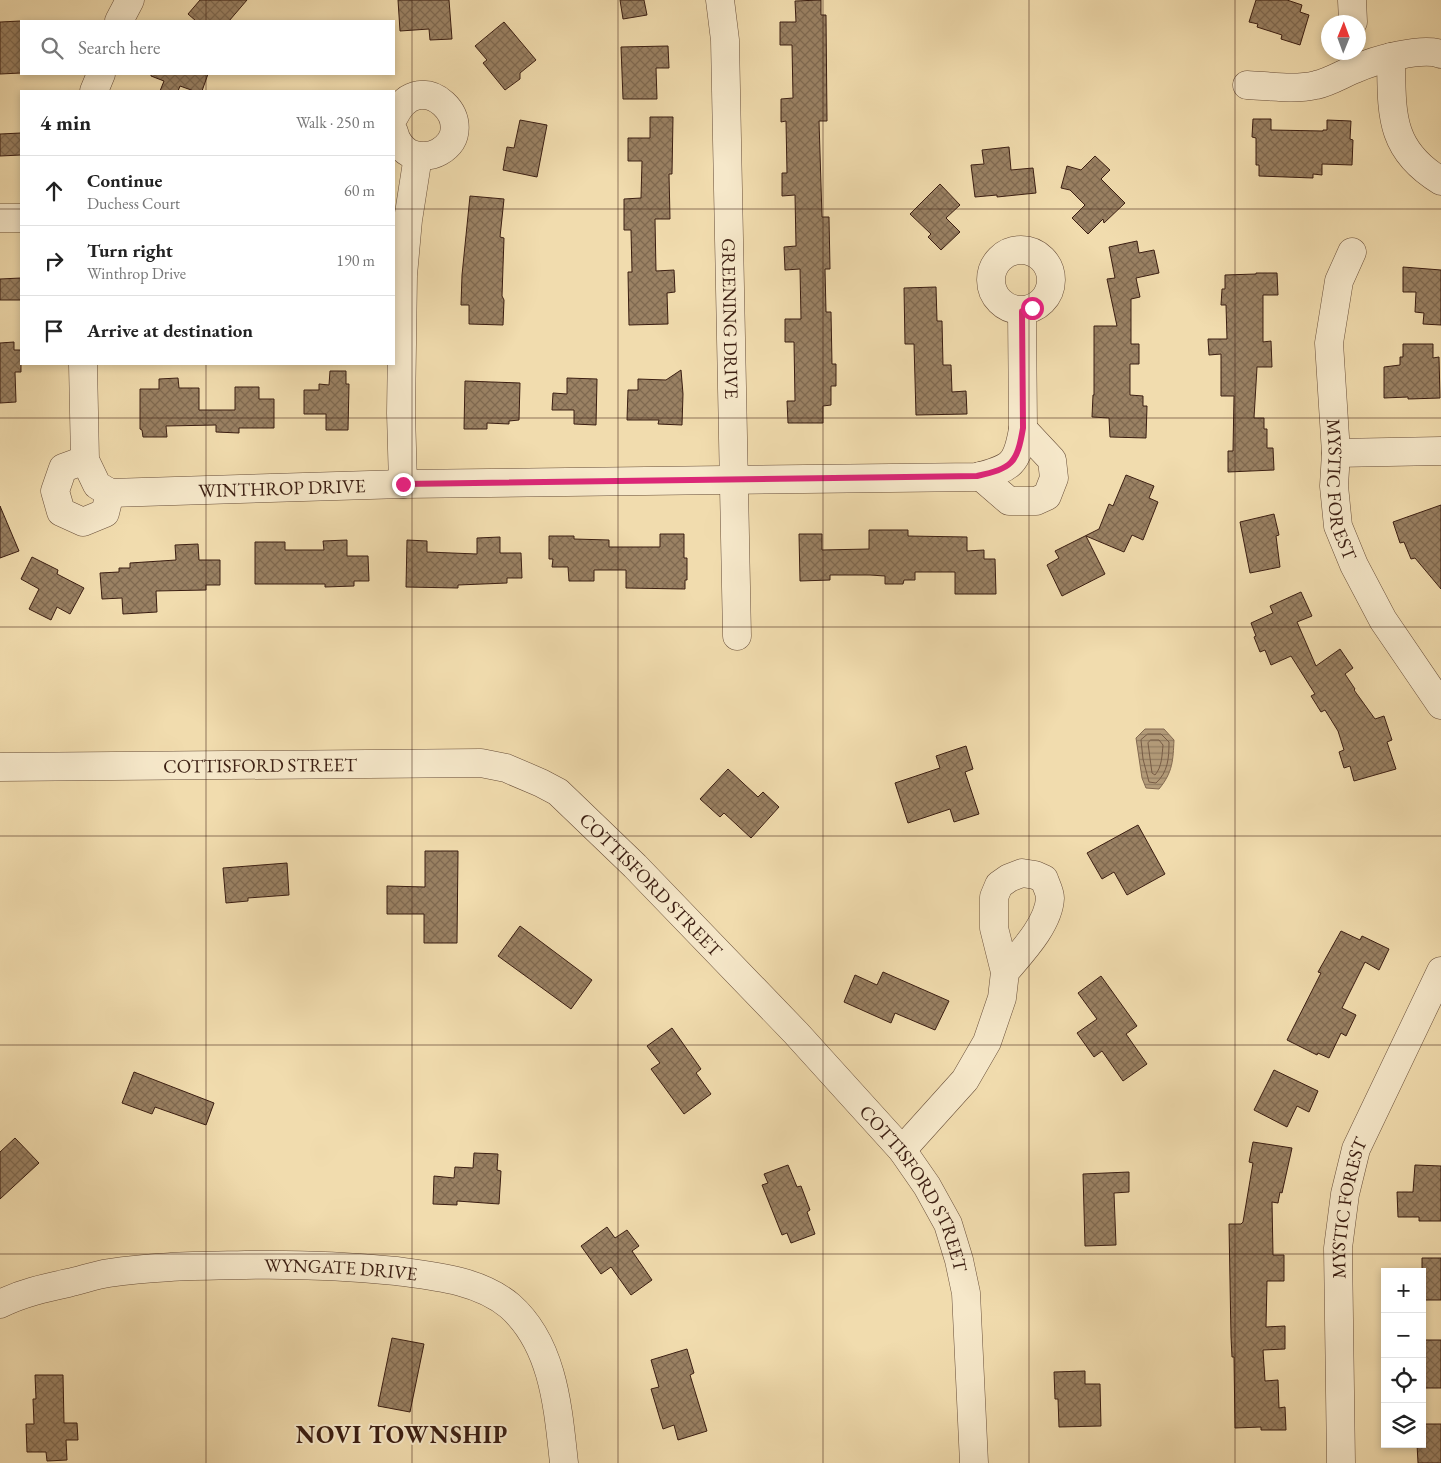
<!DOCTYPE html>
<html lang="en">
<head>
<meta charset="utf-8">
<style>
	body { margin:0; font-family:"EB Garamond",serif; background:#f6f6f6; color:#222 }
	.controls { position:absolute; right:15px; bottom:15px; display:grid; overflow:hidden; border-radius:0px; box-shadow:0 2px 8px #0003 }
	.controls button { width:45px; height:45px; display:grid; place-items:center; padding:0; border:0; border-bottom:1px solid #e0e0e0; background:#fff; color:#222; font:25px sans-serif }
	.compass { position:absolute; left:1321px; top:15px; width:45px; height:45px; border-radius:50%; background:#fff; box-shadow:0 2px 8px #0003; rotate:1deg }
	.stop { position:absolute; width:15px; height:15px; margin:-11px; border:4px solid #db2777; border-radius:50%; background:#fff }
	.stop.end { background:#db2777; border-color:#fff; box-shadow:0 1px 5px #0008 }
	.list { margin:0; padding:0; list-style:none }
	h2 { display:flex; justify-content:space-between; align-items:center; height:65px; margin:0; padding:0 20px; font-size:21px }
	h2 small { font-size:16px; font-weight:400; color:#767676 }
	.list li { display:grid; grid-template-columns:32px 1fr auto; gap:15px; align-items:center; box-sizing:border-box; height:70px; padding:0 20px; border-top:1px solid #e0e0e0 }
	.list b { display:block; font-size:19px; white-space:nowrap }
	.list p { margin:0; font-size:16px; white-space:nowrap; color:#767676 }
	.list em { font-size:16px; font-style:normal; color:#767676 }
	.icon { flex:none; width:28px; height:28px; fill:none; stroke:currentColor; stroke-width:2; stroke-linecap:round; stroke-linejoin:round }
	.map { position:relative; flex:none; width:1441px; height:1463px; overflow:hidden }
	.search { position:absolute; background:#fff; box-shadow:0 2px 8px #0003; left:20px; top:20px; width:375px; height:55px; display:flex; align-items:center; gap:12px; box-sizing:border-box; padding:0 18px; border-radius:0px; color:#767676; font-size:19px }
	.panel { position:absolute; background:#fff; box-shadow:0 2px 8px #0003; left:20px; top:90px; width:375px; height:275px; border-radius:0px }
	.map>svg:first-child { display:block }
	.water { fill:url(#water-rules); stroke:#836950 }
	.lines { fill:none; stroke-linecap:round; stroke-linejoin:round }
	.shore { stroke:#775c46; stroke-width:1 }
	.building { fill:url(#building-cross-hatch); stroke:#3b1e12 }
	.minor-casing { stroke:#684e39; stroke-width:29 }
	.minor { stroke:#f6e8ca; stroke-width:28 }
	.route { stroke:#db2777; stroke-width:6 }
	.grid { fill:none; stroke:#3b1e12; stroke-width:1; stroke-opacity:0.55 }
	.labels { text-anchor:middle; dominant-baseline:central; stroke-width:4; stroke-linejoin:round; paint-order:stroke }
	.street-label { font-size:19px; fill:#3b1e12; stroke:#f6e8ca }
	.district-label { font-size:24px; font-weight:bold; letter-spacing:1px; fill:#3b1e12; stroke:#f6e8ca }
</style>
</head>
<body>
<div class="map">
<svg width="1441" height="1463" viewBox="0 0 1441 1463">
	<defs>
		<pattern id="water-rules" width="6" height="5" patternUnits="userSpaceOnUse" patternTransform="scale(1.25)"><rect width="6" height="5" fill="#b39b79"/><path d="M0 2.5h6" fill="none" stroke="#937e62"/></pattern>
		<pattern id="building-cross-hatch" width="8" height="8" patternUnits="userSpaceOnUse" patternTransform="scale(1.25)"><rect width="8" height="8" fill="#9a8163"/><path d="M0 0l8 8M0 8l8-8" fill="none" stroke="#7f6950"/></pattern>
	</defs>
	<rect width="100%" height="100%" fill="#f1dcae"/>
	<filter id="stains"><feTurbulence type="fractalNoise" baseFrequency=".004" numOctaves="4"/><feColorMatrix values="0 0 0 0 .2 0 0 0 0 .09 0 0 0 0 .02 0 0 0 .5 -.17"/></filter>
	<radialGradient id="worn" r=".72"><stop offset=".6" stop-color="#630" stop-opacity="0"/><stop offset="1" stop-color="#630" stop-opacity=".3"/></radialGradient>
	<path class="water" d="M 1145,729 L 1164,729 L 1174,740 C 1173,760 1173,772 1159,789 L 1146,788 L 1142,778 L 1136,738 Z"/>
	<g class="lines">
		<path class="shore" d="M 1148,734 L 1161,734 L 1169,742 C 1169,758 1168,772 1156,783 L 1149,782 L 1143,759 L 1141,740 Z
			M 1151,740 L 1159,740 L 1163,745 C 1162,755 1162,767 1155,775 L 1152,773 L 1148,743 Z"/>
	</g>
	<path class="building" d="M 200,0 L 247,0 L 229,21 L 196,21 L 188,14 Z
		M 398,0 L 449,0 L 452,39 L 430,40 L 429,29 L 400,31 Z
		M 620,0 L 644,0 L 647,15 L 623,19 Z
		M 821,0 L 821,15 L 826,15 L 827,121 L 819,121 L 822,217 L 829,217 L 830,269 L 825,269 L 826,312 L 831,312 L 832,364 L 836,364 L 836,386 L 831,386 L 831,405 L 823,406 L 823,423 L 788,423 L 787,401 L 795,401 L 794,342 L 785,342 L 785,319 L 801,319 L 800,269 L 785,270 L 784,247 L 796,246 L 795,195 L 782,196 L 782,173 L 787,173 L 786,121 L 781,122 L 781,99 L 793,98 L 792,45 L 780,45 L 780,22 L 796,22 L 795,1 Z
		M 1256,0 L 1287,0 L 1302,5 L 1300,12 L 1309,15 L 1300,45 L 1281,39 L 1282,35 L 1257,27 L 1258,24 L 1249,22 Z
		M 21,21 L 21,73 L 0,74 L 0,22 Z
		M 504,22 L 536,60 L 520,73 L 520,79 L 505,90 L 483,63 L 487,60 L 475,46 Z
		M 668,46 L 669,68 L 656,68 L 657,99 L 623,99 L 621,47 Z
		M 151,74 L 208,74 L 202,91 L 194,91 L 180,86 L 178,91 L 160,91 L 164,81 L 151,76 Z
		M 650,117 L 673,117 L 672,174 L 669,174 L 670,219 L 655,219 L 656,271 L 674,270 L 675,292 L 667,293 L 668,324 L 629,325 L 628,272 L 632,272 L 631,230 L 624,230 L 624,199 L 641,198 L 642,161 L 628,161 L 628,138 L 650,138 Z
		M 1253,119 L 1271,119 L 1271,130 L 1323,131 L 1323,130 L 1327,130 L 1327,120 L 1351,121 L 1350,139 L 1353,140 L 1352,165 L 1322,164 L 1322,175 L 1313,174 L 1313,178 L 1259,176 L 1259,165 L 1256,165 L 1256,138 L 1252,137 Z
		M 520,120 L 547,125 L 537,177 L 503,170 L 507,147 L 514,148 Z
		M 21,133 L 21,155 L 0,156 L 0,134 Z
		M 1009,147 L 1011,170 L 1033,168 L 1036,193 L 997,197 L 997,195 L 975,197 L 971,165 L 984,164 L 982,150 Z
		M 1095,156 L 1110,170 L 1101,179 L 1125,203 L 1104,223 L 1103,219 L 1088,234 L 1072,218 L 1085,205 L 1070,190 L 1061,188 L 1067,166 L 1081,170 Z
		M 940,184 L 960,205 L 946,218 L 960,232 L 941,250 L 928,237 L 931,234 L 910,214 Z
		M 470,196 L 504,199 L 500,237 L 504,238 L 502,296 L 504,300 L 503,325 L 469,324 L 469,305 L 461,305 L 462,275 Z
		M 1137,241 L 1139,253 L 1154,250 L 1159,273 L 1136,278 L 1140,297 L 1131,299 L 1131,344 L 1139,344 L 1139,364 L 1130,364 L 1130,395 L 1143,396 L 1143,406 L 1147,406 L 1146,438 L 1110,437 L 1109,418 L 1092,417 L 1093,395 L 1094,395 L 1094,326 L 1117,326 L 1107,279 L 1115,278 L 1109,247 Z
		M 1403,267 L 1441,270 L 1441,325 L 1423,324 L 1424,313 L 1415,312 L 1416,292 L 1403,292 Z
		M 1256,273 L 1277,273 L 1278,295 L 1263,295 L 1263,342 L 1271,341 L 1272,367 L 1257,367 L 1254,418 L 1264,418 L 1264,429 L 1267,429 L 1267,448 L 1273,448 L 1274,470 L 1228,472 L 1228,451 L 1233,451 L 1234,396 L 1221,396 L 1221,354 L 1209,355 L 1208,339 L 1227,339 L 1226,305 L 1221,305 L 1222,289 L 1225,289 L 1225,275 L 1256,274 Z
		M 21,278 L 21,300 L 0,300 L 0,279 Z
		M 936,287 L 937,321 L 942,321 L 943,365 L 951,365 L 952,392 L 966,391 L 967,414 L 916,415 L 914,344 L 905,344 L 904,288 Z
		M 14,342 L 14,350 L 21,350 L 21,372 L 15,372 L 16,402 L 0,403 L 0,343 Z
		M 1403,344 L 1433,344 L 1433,358 L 1439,357 L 1440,398 L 1408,399 L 1408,397 L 1384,398 L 1384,367 L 1400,365 L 1400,357 L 1403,357 Z
		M 681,370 L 683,394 L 682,425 L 658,424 L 659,420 L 627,420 L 628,390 L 638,390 L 638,379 L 666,380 Z
		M 330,371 L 346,371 L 346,384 L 349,384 L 348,430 L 326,430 L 326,414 L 304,414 L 304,390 L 319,390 L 319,384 L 329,385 Z
		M 178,378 L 179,388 L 199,388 L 199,410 L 235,410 L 235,387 L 259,387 L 259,399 L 274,399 L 274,428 L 239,428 L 239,433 L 216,432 L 216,425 L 166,426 L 167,437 L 143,437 L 142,430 L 140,429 L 140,389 L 159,389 L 159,379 Z
		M 567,378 L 597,379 L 596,425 L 574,424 L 574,410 L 552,410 L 553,393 L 567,394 Z
		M 465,381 L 520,383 L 519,420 L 509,421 L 509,424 L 487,423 L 487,429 L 464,429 Z
		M 1126,475 L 1154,486 L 1149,498 L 1158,502 L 1143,540 L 1132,535 L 1124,552 L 1086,536 L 1105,574 L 1062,596 L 1047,565 L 1059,558 L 1055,551 L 1099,529 L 1109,504 L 1113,506 Z
		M 1441,505 L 1441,589 L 1415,558 L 1411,559 L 1404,542 L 1400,543 L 1393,522 Z
		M 0,506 L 19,551 L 0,558 Z
		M 1274,514 L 1279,535 L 1276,536 L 1280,567 L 1250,573 L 1240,522 Z
		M 869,530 L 908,530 L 908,536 L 967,537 L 967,551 L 984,550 L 984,559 L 995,559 L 996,594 L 955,594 L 955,572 L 915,572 L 915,580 L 904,580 L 903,584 L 885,584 L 885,576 L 870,575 L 830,575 L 830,580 L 800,581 L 799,534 L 822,534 L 822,550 L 869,549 Z
		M 660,534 L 684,534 L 684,558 L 687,558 L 687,580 L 685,580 L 685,589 L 626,588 L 626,570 L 594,570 L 594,581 L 569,581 L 568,567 L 552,567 L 553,559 L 549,559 L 549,536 L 574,536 L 574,539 L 609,540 L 609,547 L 660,547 Z
		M 500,537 L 500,553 L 521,553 L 522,578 L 507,578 L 507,583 L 458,585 L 458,588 L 406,587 L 407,540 L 427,541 L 427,552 L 477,554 L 477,538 Z
		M 347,540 L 347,556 L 368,556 L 369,581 L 354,581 L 354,586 L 325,587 L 325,584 L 255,584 L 255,542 L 285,542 L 285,550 L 324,550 L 323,541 Z
		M 198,544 L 199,560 L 220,560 L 220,585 L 206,585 L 206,590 L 156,591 L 157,612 L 123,614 L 122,598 L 102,599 L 100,573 L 119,572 L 119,568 L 130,568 L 130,563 L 176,560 L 175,545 Z
		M 32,557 L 58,570 L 57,574 L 84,588 L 70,614 L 57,607 L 51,620 L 29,609 L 39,589 L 21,579 Z
		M 1301,592 L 1312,616 L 1297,622 L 1316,666 L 1340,649 L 1353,668 L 1345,674 L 1355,689 L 1354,690 L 1375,719 L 1384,716 L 1392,740 L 1387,742 L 1396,769 L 1354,781 L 1350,766 L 1344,768 L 1339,752 L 1344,750 L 1338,731 L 1325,710 L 1321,712 L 1311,696 L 1315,694 L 1291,656 L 1271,665 L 1265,650 L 1260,652 L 1254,637 L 1256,636 L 1251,623 L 1273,613 L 1270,606 Z
		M 966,746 L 973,769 L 965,772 L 979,814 L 954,822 L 950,809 L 908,823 L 895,783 L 940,768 L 936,756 Z
		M 728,769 L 758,797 L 763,792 L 779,807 L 751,838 L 724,813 L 720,817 L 700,799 Z
		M 1138,825 L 1165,874 L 1127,895 L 1114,872 L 1102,879 L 1087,853 Z
		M 425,851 L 458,851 L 457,943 L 424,943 L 424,914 L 387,914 L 387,886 L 425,887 Z
		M 287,863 L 289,895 L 248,898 L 248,901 L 226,903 L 223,868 Z
		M 520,926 L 592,980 L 571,1009 L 498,956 Z
		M 1341,931 L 1360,940 L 1362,936 L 1389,949 L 1379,970 L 1365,962 L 1342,1008 L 1356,1015 L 1346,1036 L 1341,1033 L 1329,1058 L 1318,1053 L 1317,1055 L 1287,1040 L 1321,973 L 1318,972 Z
		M 883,972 L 949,1001 L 935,1030 L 895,1013 L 891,1023 L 844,1002 L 855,975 L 877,985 Z
		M 1101,976 L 1137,1026 L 1126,1034 L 1147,1064 L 1123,1081 L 1102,1051 L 1094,1057 L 1077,1033 L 1097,1019 L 1078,993 Z
		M 672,1028 L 701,1069 L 696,1073 L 711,1094 L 684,1114 L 651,1069 L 660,1063 L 647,1046 Z
		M 1274,1070 L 1318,1091 L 1309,1112 L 1297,1106 L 1287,1127 L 1254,1110 Z
		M 134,1072 L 214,1103 L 206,1125 L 155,1107 L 152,1114 L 122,1103 Z
		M 15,1138 L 39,1163 L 0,1199 L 0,1152 Z
		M 1253,1142 L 1292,1148 L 1282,1193 L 1280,1192 L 1278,1203 L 1272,1202 L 1273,1255 L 1284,1255 L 1284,1281 L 1267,1281 L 1266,1327 L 1285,1326 L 1285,1349 L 1263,1350 L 1265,1381 L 1278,1380 L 1279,1408 L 1285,1407 L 1286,1430 L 1261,1430 L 1261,1427 L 1235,1428 L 1234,1357 L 1232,1357 L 1231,1337 L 1229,1224 L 1241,1224 L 1243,1222 L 1253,1163 L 1249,1162 Z
		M 474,1153 L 498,1154 L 497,1170 L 501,1171 L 499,1204 L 457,1201 L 457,1205 L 433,1204 L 434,1176 L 454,1178 L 455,1167 L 473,1168 Z
		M 788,1165 L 797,1187 L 801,1186 L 810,1210 L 807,1212 L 815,1234 L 791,1243 L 787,1233 L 782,1235 L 762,1185 L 768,1183 L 764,1174 Z
		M 1415,1165 L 1441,1166 L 1441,1221 L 1419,1221 L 1419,1217 L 1398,1217 L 1397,1192 L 1413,1192 Z
		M 1129,1172 L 1129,1192 L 1114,1193 L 1116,1245 L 1085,1246 L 1083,1174 Z
		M 607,1227 L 615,1238 L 627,1230 L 639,1246 L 632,1251 L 652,1280 L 631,1295 L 611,1267 L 601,1274 L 581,1246 Z
		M 1422,1258 L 1441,1258 L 1441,1300 L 1422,1300 Z
		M 392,1338 L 424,1344 L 410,1412 L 378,1406 Z
		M 1422,1340 L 1441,1340 L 1441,1388 L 1422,1388 Z
		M 687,1349 L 694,1373 L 690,1375 L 707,1431 L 678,1440 L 674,1425 L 663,1429 L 651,1389 L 659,1387 L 651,1360 Z
		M 1085,1371 L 1085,1384 L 1100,1384 L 1101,1426 L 1059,1427 L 1058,1399 L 1055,1399 L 1054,1372 Z
		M 35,1375 L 63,1375 L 64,1423 L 77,1423 L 78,1440 L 66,1440 L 67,1460 L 47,1461 L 46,1452 L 27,1452 L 26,1424 L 34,1424 L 33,1399 L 36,1399 Z
		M 1422,1424 L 1441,1424 L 1441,1463 L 1418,1463 L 1417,1444 L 1422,1444 Z"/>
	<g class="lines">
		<defs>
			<g id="minor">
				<path id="s1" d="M 720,0 L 725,40 L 737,636"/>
				<path d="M 1352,0 L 1353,22"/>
				<path d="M 119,21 L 130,0"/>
				<path d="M 1391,57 C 1392,112 1388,149 1441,181"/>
				<path d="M 1247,85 C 1269,86 1295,90 1316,85 C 1330,82 1342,74 1355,69 C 1375,60 1421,47 1441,54"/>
				<path d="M 94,91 L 101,74"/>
				<path d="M 394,117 C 421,61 484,126 439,152 C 430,157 418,157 409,153 C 401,148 396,141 394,132"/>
				<path d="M 0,218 L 21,218"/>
				<circle cx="1021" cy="280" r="30"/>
				<path id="s2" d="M 1352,252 L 1339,281 L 1329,343 L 1336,453 L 1334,486 L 1338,526 L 1354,565 L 1383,620 L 1441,705"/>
				<path id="s3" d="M 83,364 L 85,460 L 97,485 L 110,493 L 403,484 L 977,477 C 1012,468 1017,464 1023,429 L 1022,311"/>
				<path d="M 1336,453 L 1441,451"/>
				<path d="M 85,460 L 63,468 L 55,491 L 61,512 L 83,522 L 105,513 L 110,493"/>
				<path d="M 980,476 L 1009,501 L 1036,501 L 1047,496 L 1054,478 L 1052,460 L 1023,429"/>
				<path d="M 403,484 L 401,413 L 403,275 L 408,220 L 418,156"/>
				<path id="s4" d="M 0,767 L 481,763 L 506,768 L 541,783 L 558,792 L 635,866 L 796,1033 L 902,1150 L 927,1186 L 948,1224 L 959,1260 L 966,1293 L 974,1463"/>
				<path d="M 902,1150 L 965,1080 L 987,1042 L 1002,998 L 1005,972 L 994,928 L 994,897 L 999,885 L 1009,878 L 1022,873 L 1035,875 L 1044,879 C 1046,885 1050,892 1050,898 C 1049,924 1021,953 1005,972"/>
				<path id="s5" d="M 0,1304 C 22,1293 45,1288 68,1283 C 82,1280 95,1275 109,1273 C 154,1266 199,1266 245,1265 C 296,1264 344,1266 396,1271 C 434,1276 479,1280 510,1306 C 554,1345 558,1409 564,1463"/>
				<path id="s6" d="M 1341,1463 L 1338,1248 L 1345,1194 L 1356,1149 L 1441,971"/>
			</g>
		</defs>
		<use href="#minor" class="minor-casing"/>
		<use href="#minor" class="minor"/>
	</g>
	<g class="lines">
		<path class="route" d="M 403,484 L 977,476 C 1012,468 1017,464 1023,428 L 1022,311 L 1032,308"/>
	</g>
	<path class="grid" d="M 206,0 L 206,21M 412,0 L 412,1463M 618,0 L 618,1463M 823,0 L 823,1463M 1029,0 L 1029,1463M 1235,0 L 1235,1463M 206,74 L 206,91M 0,209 L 21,209M 394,209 L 1441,209M 206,364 L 206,1463M 0,418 L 1441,418M 0,627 L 1441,627M 0,836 L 1441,836M 0,1045 L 1441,1045M 0,1254 L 1441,1254"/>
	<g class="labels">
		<g class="street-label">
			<text stroke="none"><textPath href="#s1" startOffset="319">GREENING DRIVE</textPath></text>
			<text stroke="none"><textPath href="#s3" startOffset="311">WINTHROP DRIVE</textPath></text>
			<text stroke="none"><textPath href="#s2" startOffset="242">MYSTIC FOREST</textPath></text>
			<text stroke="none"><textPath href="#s4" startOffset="260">COTTISFORD STREET</textPath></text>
			<text stroke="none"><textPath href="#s4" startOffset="695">COTTISFORD STREET</textPath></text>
			<text stroke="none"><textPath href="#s4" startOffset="1100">COTTISFORD STREET</textPath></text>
			<text stroke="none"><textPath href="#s6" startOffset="256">MYSTIC FOREST</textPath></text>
			<text stroke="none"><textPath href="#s5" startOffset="346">WYNGATE DRIVE</textPath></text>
		</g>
		<g class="district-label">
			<text x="402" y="1434">NOVI TOWNSHIP</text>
		</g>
	</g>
	<rect width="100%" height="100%" filter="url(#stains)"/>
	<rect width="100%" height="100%" fill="url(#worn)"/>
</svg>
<div class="controls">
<button>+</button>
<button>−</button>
<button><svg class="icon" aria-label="locate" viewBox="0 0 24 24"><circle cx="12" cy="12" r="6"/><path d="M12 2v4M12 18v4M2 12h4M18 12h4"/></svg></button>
<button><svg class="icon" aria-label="layers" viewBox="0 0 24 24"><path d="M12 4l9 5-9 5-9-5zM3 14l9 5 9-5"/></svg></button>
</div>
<svg class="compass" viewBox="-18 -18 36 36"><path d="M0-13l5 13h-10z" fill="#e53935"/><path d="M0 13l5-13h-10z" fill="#767676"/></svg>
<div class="stop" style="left:1032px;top:308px"></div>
<div class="stop end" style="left:403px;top:484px"></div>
<div class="search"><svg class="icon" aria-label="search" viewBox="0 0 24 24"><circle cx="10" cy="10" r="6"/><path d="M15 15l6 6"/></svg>Search here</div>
<section class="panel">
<h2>4 min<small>Walk · 250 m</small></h2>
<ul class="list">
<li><svg class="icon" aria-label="ahead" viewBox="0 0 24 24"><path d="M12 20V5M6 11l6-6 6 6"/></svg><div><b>Continue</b><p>Duchess Court</p></div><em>60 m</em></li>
<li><svg class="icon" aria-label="right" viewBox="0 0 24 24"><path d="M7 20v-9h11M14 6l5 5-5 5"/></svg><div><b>Turn right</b><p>Winthrop Drive</p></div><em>190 m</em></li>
<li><svg class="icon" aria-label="arrive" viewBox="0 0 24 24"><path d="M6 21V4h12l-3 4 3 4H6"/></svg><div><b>Arrive at destination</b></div></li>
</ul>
</section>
</div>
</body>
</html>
